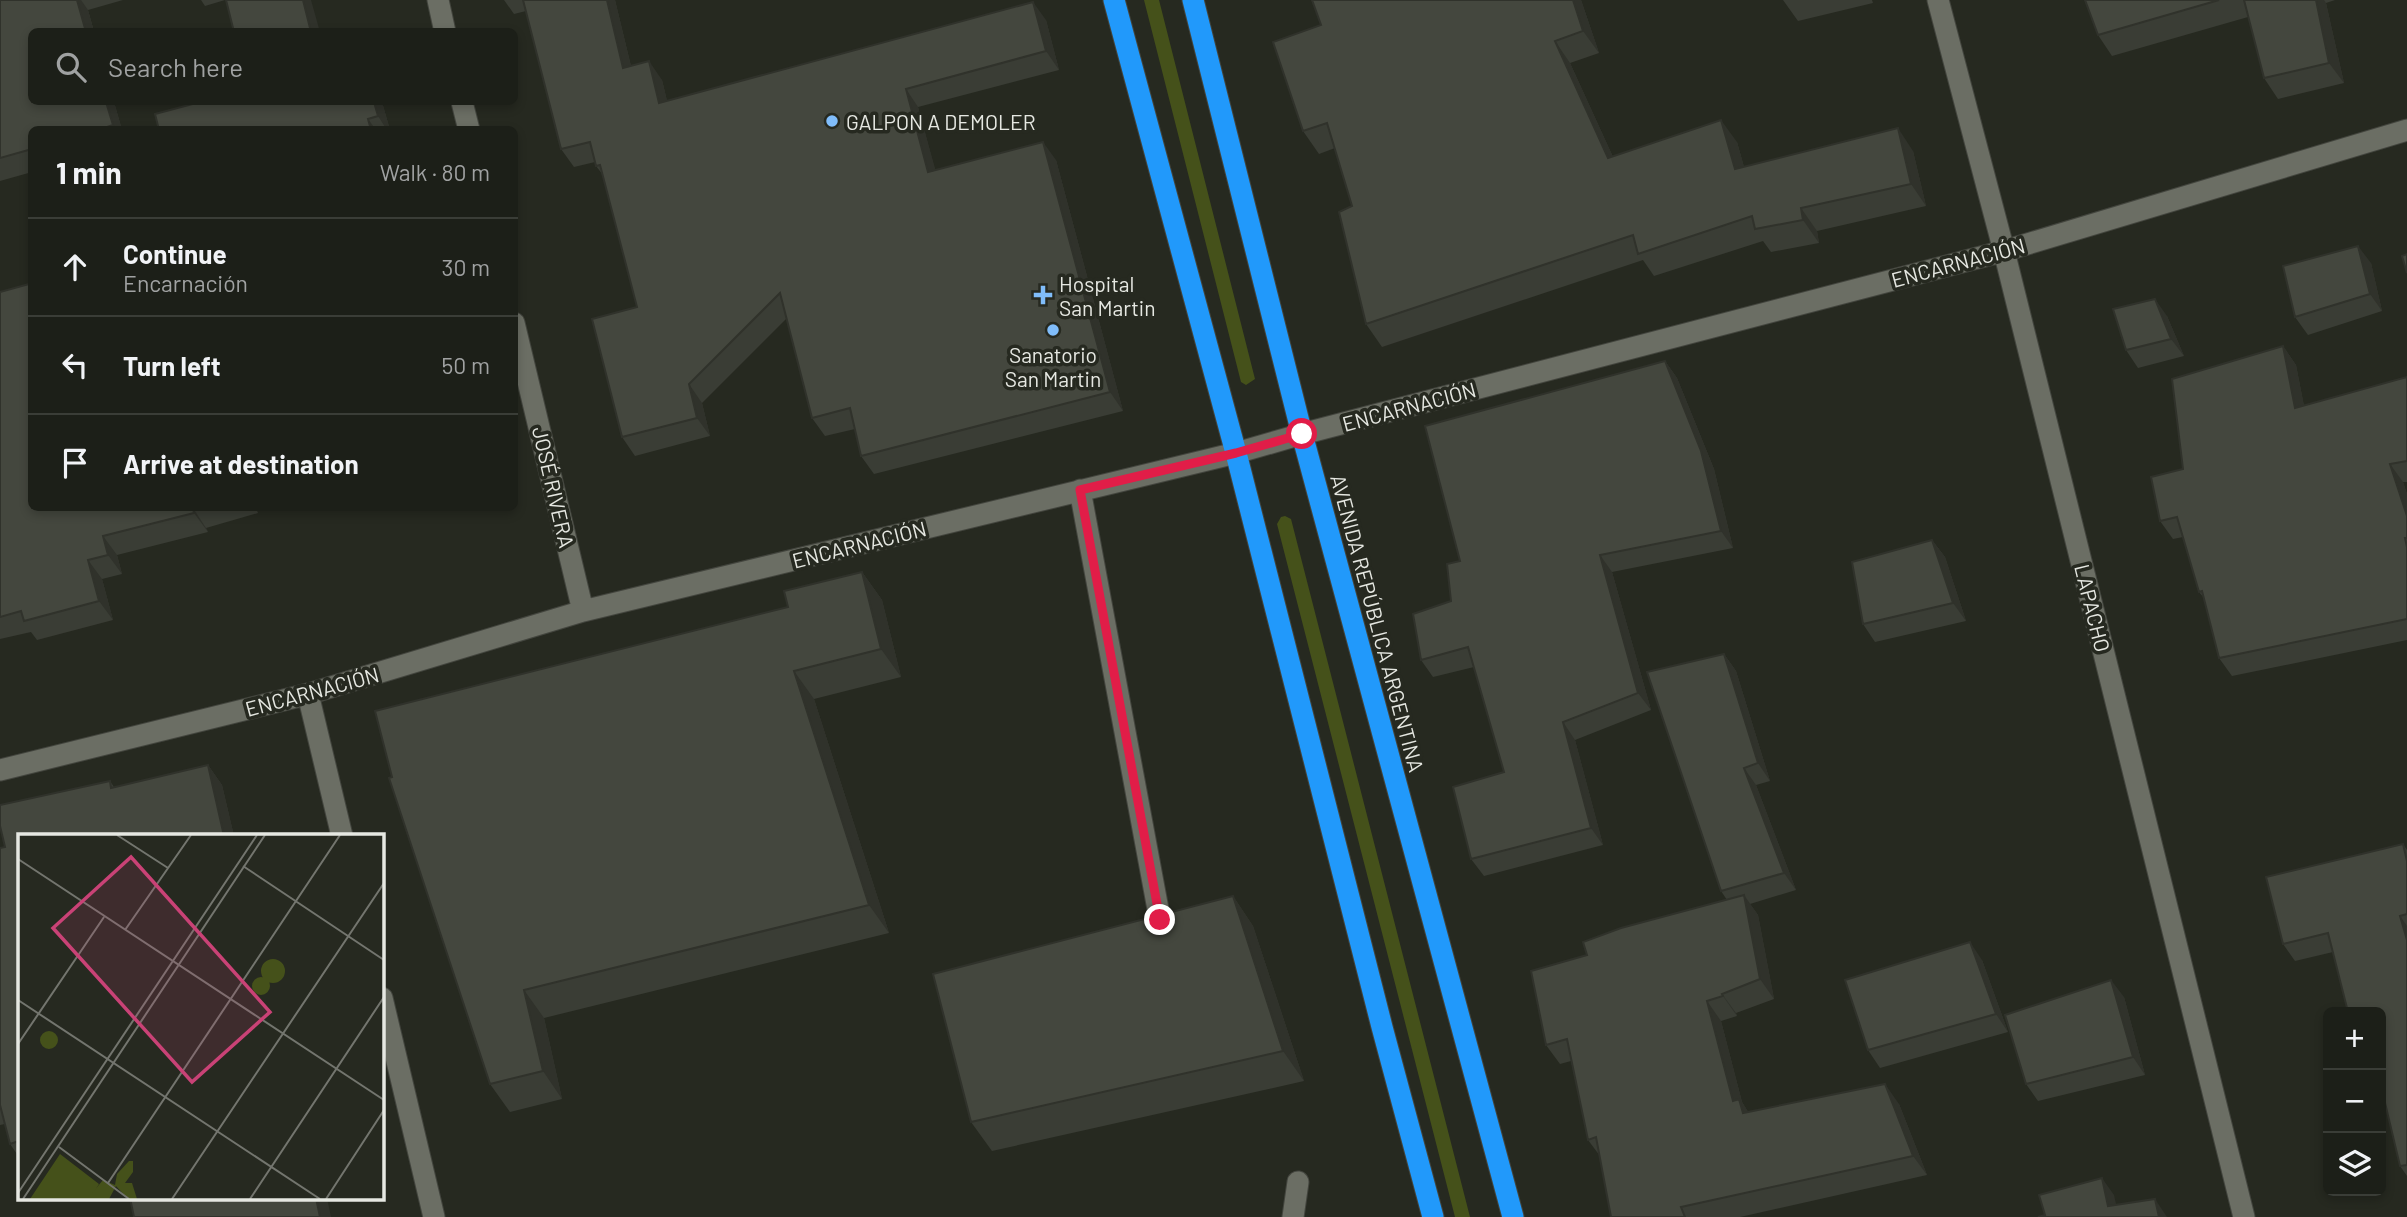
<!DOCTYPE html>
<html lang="en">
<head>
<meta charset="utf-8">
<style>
	body { margin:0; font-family:Barlow,sans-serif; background:#292c25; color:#f1f3f6 }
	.controls { position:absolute; right:21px; bottom:21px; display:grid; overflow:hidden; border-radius:10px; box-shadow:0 4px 10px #0003 }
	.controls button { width:63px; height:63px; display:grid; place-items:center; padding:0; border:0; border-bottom:2px solid #3a3d37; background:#1c1f18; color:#f1f3f6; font:35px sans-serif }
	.stop { position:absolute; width:21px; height:21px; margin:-16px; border:5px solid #e11d48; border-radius:50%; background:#fff }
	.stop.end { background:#e11d48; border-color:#fff; box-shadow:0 2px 7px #0008 }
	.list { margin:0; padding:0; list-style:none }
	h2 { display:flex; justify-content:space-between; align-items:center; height:91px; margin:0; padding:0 28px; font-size:30px }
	h2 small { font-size:23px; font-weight:400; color:#a0a2a2 }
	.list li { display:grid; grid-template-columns:46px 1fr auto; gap:21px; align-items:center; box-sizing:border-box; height:98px; padding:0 28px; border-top:2px solid #3a3d37 }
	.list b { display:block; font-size:26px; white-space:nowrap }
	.list p { margin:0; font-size:23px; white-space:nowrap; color:#a0a2a2 }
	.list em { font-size:23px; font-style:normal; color:#a0a2a2 }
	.icon { flex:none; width:38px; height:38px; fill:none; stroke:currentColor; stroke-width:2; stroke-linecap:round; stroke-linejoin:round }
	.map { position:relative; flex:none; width:2407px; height:1217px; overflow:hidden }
	.search { position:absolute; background:#1c1f18; box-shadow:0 4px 10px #0003; left:28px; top:28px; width:490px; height:77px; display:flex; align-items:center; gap:18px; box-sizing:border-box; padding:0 24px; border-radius:10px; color:#a0a2a2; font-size:26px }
	.panel { position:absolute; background:#1c1f18; box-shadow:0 4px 10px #0003; left:28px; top:126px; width:490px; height:385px; border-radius:10px }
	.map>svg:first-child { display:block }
	.grass { fill:#45511a }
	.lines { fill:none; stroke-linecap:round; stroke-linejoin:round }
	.minor-casing { stroke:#43453e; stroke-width:23 }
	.highway-casing { stroke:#43453e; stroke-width:23 }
	.minor { stroke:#6b6e64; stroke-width:21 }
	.highway { stroke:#2199fb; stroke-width:21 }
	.wall { fill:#3a3d35 }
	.shaded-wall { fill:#30322b }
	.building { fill:#44473e; stroke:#30322b; stroke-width:2 }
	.route { stroke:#e11d48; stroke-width:9 }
	.poi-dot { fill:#80bdfa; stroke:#262920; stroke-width:2.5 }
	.labels { text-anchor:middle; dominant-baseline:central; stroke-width:7; stroke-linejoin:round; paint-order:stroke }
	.poi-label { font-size:21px; fill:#e6e8e2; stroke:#262920; text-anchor:start }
	.street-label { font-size:21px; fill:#e6e8e2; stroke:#262920 }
	.inset-road { fill:none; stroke:#73756e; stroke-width:2 }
	.view { fill:#c94276; fill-opacity:0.15; stroke:#c94276; stroke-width:3.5 }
	.inset-edge { fill:none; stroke:#e6e8e2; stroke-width:3.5 }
</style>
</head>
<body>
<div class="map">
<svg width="2407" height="1217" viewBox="0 0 2407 1217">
	<rect width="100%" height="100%" fill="#262920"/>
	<path class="grass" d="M 1144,0 L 1159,0 L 1255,379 L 1246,385 L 1241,382 Z
		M 1285,516 L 1291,519 L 1470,1217 L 1455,1217 L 1277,524 L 1281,517 Z"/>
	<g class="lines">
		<defs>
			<path id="minor" d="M 438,0 L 445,32
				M 1938,0 L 2004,251 L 2244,1217
				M 462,102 L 469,130
				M 514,323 L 583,611
				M 1080,490 L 1160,920
				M 308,694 L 342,836
				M 0,770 L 308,694 L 583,611 L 1236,453 L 1302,434 L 2004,251 L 2407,130
				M 382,998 L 434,1217
				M 1293,1217 L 1298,1182"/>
			<path id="highway" d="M 1114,0 L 1236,453 L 1382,1027 L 1433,1217
				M 1193,0 L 1302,434 L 1513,1217"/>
		</defs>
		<use href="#minor" class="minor-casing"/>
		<use href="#highway" class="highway-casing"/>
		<use href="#minor" class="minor"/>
		<use href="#highway" class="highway"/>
	</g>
	<path class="wall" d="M 0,0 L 123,0 L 88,10 L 122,130 L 32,130 L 32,172 L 0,181 Z
		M 201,0 L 225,0 L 205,6 Z
		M 504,0 L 615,0 L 631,66 L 662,80 L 667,101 L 1046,20 L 1059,70 L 918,107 L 935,170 L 1056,160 L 1123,411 L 874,474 L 861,456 L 855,429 L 825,436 L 812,418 L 787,318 L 702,403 L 710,436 L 635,456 L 622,437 L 637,307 L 603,175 L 596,166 L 595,162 L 574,167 L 561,149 L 526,11 L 514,14 Z
		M 1581,0 L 1599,53 L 1570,63 L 1613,157 L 1737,142 L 1744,167 L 1913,151 L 1926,206 L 1817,231 L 1819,243 L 1771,252 L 1763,241 L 1654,276 L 1643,260 L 1382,347 L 1366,324 L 1352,206 L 1335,148 L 1319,154 L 1303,131 L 1321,25 Z
		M 1783,0 L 1872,0 L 1873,3 L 1798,21 Z
		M 2085,0 L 2335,0 L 2326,3 L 2344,83 L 2278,99 L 2264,78 L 2248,17 L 2112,56 L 2098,35 Z
		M 382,102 L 390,130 L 159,130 Z
		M 2371,263 L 2382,311 L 2308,335 L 2295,317 Z
		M 29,284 L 32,287 L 32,508 L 256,508 L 258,513 L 206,528 L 208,532 L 117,555 L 122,574 L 102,579 L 113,620 L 37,640 L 31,632 L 0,639 L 0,292 Z
		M 2167,316 L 2184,356 L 2138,368 L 2126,350 Z
		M 2283,346 L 2296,365 L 2304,406 L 2407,377 L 2407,482 L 2403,482 L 2407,494 L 2407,640 L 2232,676 L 2219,658 L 2204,598 L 2199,592 L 2183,537 L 2173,539 L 2160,521 L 2183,469 Z
		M 1665,361 L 1677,378 L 1714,469 L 1733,548 L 1612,572 L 1651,710 L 1575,740 L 1603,845 L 1484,876 L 1471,859 L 1504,772 L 1474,667 L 1433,677 L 1421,660 L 1451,601 Z
		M 1932,540 L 1945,557 L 1966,621 L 1875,642 L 1863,624 Z
		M 862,572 L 882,600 L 901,677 L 814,699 L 889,933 L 544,1018 L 562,1099 L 510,1112 L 490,1084 L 392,777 L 788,607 Z
		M 1724,654 L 1736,671 L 1770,781 L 1756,785 L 1796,890 L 1750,904 L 1758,915 L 1774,999 L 1736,1013 L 1737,1016 L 1721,1021 L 1742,1102 L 1748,1112 L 1899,1104 L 1927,1175 L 1740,1217 L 1611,1217 L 1600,1156 L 1588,1140 L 1571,1061 L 1560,1064 L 1546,1045 L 1587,955 L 1727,900 L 1721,891 Z
		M 208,765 L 222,785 L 234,836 L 19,836 L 19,1157 L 10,1144 L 5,1124 L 0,1125 L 0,848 L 5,847 L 0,826 L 0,805 L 110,781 L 114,787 Z
		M 2403,844 L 2407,850 L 2407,1176 L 2400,1166 L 2386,1106 L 2381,1107 L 2381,1012 L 2333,952 L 2295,961 L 2283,944 Z
		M 1233,896 L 1253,926 L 1304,1081 L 992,1151 L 971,1122 Z
		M 1982,960 L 2008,1032 L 1880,1068 L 1868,1050 Z
		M 2124,997 L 2145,1075 L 2038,1101 L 2026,1084 Z"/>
	<path class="shaded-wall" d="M 77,0 L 81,0 L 88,10 L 94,32 L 86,32 Z
		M 303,0 L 311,0 L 320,32 L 311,32 Z
		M 607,0 L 615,0 L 636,87 L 623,68 Z
		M 1573,0 L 1581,0 L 1599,53 L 1583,31 Z
		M 2316,0 L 2324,0 L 2326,3 L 2344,83 L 2329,63 Z
		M 1033,2 L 1046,20 L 1059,70 L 1046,51 Z
		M 1555,41 L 1570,63 L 1624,181 L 1608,158 Z
		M 649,61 L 662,80 L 672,121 L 659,103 Z
		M 906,89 L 918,107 L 941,190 L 928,172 Z
		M 106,102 L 114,102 L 122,130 L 116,130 L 113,125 Z
		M 374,102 L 382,102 L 390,130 L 387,130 L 378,116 Z
		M 368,119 L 376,130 L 371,130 Z
		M 1721,120 L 1737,142 L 1751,192 L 1735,169 Z
		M 1898,128 L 1913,151 L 1926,206 L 1911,184 Z
		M 1043,142 L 1056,160 L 1123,411 L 1110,392 Z
		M 1801,208 L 1817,231 L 1819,243 L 1803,220 Z
		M 2358,246 L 2371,263 L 2382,311 L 2370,294 Z
		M 2155,299 L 2167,316 L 2184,356 L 2171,339 Z
		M 2283,346 L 2296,365 L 2308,427 L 2295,408 Z
		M 1665,361 L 1677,378 L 1714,469 L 1733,548 L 1721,531 Z
		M 689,384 L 702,403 L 710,436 L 697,418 Z
		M 2390,464 L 2403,482 L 2407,494 L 2407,516 Z
		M 193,508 L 206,528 L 208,532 L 194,513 Z
		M 103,536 L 117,555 L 122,574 L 108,555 Z
		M 1932,540 L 1945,557 L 1966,621 L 1953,603 Z
		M 1600,555 L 1612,572 L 1651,710 L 1638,693 Z
		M 88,560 L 102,579 L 113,620 L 99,601 Z
		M 862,572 L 882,600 L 901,677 L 881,649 Z
		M 1724,654 L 1736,671 L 1770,781 L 1758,763 Z
		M 794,671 L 814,699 L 889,933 L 869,905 Z
		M 1563,722 L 1575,740 L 1603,845 L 1591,828 Z
		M 208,765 L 222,785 L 234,836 L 224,836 Z
		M 1744,768 L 1756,785 L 1796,890 L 1784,873 Z
		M 1744,895 L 1758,915 L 1774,999 L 1760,979 Z
		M 1233,896 L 1253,926 L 1304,1081 L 1283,1051 Z
		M 2400,916 L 2407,926 L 2407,940 Z
		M 1970,942 L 1982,960 L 2008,1032 L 1996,1014 Z
		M 2111,980 L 2124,997 L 2145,1075 L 2133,1057 Z
		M 524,990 L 544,1018 L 562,1099 L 543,1071 Z
		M 1722,994 L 1736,1013 L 1737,1016 L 1723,996 Z
		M 1707,1001 L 1721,1021 L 1742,1102 L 1753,1119 L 1757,1133 L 1733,1101 Z
		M 1885,1084 L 1899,1104 L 1927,1175 L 1913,1156 Z
		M 2102,1178 L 2114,1195 L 2119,1217 L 2108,1206 Z
		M 316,1198 L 327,1198 L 331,1217 L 320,1217 Z
		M 2155,1199 L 2167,1217 L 2159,1217 Z"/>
	<path class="building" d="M 0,0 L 77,0 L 86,32 L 32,32 L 32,102 L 106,102 L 113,125 L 98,130 L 32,130 L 32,149 L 0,158 Z
		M 226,0 L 303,0 L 311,32 L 234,32 Z
		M 523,0 L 607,0 L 623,68 L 649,61 L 659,103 L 1033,2 L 1046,51 L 906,89 L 928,172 L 1043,142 L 1110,392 L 861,456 L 850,408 L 812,418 L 780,293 L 689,384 L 697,418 L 622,437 L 592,319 L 637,307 L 600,165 L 596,166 L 590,142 L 561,149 Z
		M 1312,0 L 1573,0 L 1583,31 L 1555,41 L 1608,158 L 1721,120 L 1735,169 L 1898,128 L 1911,184 L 1801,208 L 1803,220 L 1755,229 L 1752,216 L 1638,254 L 1633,235 L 1366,324 L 1339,212 L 1352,206 L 1327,123 L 1303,131 L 1273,42 L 1321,25 Z
		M 2085,0 L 2219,0 L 2098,35 Z
		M 2244,0 L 2316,0 L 2329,63 L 2264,78 Z
		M 200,102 L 374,102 L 378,116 L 368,119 L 371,130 L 159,130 L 155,114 Z
		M 2358,246 L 2370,294 L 2295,317 L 2283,266 Z
		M 2407,254 L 2407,273 L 2402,256 Z
		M 29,284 L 32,293 L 32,508 L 195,508 L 193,508 L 194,513 L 103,536 L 108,555 L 88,560 L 99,601 L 24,621 L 21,611 L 0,617 L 0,292 Z
		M 2155,299 L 2171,339 L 2126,350 L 2113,309 Z
		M 2283,346 L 2295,408 L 2407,377 L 2407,461 L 2390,464 L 2407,516 L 2407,538 L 2405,538 L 2407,547 L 2407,619 L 2219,658 L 2202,591 L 2199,592 L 2177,517 L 2160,521 L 2151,477 L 2183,469 L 2172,379 Z
		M 1665,361 L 1701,451 L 1721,531 L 1600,555 L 1638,693 L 1563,722 L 1591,828 L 1471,859 L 1453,787 L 1504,772 L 1468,647 L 1421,660 L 1413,614 L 1451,601 L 1447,564 L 1460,561 L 1425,426 Z
		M 1932,540 L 1953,603 L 1863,624 L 1852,562 Z
		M 862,572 L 881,649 L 794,671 L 869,905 L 524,990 L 543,1071 L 490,1084 L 389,778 L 392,777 L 375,711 L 788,607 L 784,591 Z
		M 1724,654 L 1758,763 L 1744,768 L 1784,873 L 1721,891 L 1647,672 Z
		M 208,765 L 224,836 L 19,836 L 19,1141 L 10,1144 L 0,1105 L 0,848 L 5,847 L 0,826 L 0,805 L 110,781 L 111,788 Z
		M 2403,844 L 2407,861 L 2407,914 L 2400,916 L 2407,940 L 2407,1165 L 2400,1166 L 2381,1086 L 2381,1012 L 2348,1012 L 2328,933 L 2283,944 L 2266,877 Z
		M 1744,895 L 1760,979 L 1722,994 L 1723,996 L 1707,1001 L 1733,1101 L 1739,1099 L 1743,1113 L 1885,1084 L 1913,1156 L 1681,1207 L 1685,1217 L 1611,1217 L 1596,1137 L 1588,1140 L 1567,1039 L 1546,1045 L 1531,971 L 1587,955 L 1583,942 L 1621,928 Z
		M 1233,896 L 1283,1051 L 971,1122 L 933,974 Z
		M 1970,942 L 1996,1014 L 1868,1050 L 1845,980 Z
		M 2111,980 L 2133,1057 L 2026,1084 L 2005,1015 Z
		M 2102,1178 L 2108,1206 L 2155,1199 L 2159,1217 L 2038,1217 L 2045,1215 L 2039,1195 Z
		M 130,1198 L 316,1198 L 320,1217 L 134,1217 Z"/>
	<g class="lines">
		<path class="route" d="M 1160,920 L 1080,490 L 1236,453 L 1302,434"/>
	</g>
	<g class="poi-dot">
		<circle cx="832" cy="121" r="7"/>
		<path d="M1039.5 284.5h7v7h7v7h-7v7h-7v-7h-7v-7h7z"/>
		<circle cx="1053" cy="330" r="7"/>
	</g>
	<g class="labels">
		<g class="poi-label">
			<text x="846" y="121">GALPON A DEMOLER</text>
			<text x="1059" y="283">Hospital<tspan x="1059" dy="24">San Martin</tspan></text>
			<text x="1053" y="354" text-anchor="middle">Sanatorio<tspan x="1053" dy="24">San Martin</tspan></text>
		</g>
		<g class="street-label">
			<text transform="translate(1958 262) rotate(-15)">ENCARNACIÓN</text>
			<text transform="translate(1409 406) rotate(-15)">ENCARNACIÓN</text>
			<text transform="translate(554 487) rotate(77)">JOSÉ RIVERA</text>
			<text transform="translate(859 544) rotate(-14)">ENCARNACIÓN</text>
			<text transform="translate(2093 608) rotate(76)">LAPACHO</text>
			<text transform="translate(1378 623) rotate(75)">AVENIDA REPÚBLICA ARGENTINA</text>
			<text transform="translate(312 691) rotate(-15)">ENCARNACIÓN</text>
		</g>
	</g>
	<g transform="translate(18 834)">
		<rect width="366" height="366" fill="#262920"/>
		<path d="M243 137a12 12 0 1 1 24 0a12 12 0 1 1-24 0ZM234 152a9 9 0 1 1 18 0a9 9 0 1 1-18 0ZM22 206a9 9 0 1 1 18 0a9 9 0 1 1-18 0ZM 42,320 L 81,350 L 72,365 L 12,365 Z" fill="#45511a"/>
		<path d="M 111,327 L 115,327 L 115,338 L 107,349 L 114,349 L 119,365 L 110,365 L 98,352 L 91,365 L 69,365 L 85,346 L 97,351 L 99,340 Z" fill="#45511a"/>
		<path class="inset-road" d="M 99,1 L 150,34M 0,25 L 366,266M 225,32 L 366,126M 107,96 L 173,1M 0,166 L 302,365M 0,210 L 86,83M 41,313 L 111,365M 90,349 L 322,1M 0,359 L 239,1M 5,365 L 247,1M 154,365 L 366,49M 232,365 L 366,163M 308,365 L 366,276"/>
		<path class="view" d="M 113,23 L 252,178 L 174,248 L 35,94 Z"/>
		<rect width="366" height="366" class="inset-edge"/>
	</g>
</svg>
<div class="controls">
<button>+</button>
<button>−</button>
<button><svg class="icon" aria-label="layers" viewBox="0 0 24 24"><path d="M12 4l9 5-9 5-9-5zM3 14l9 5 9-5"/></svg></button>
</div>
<div class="stop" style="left:1302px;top:434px"></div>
<div class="stop end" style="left:1160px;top:920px"></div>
<div class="search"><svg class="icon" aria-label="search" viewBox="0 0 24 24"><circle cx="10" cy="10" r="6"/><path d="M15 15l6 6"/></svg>Search here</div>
<section class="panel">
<h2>1 min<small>Walk · 80 m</small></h2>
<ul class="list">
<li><svg class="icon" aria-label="ahead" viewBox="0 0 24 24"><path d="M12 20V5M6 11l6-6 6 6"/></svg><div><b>Continue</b><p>Encarnación</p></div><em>30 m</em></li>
<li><svg class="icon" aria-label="left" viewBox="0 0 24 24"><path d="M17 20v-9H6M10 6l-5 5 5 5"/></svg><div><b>Turn left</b></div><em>50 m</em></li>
<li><svg class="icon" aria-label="arrive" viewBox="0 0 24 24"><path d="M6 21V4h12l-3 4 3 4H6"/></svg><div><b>Arrive at destination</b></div></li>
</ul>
</section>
</div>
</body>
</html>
